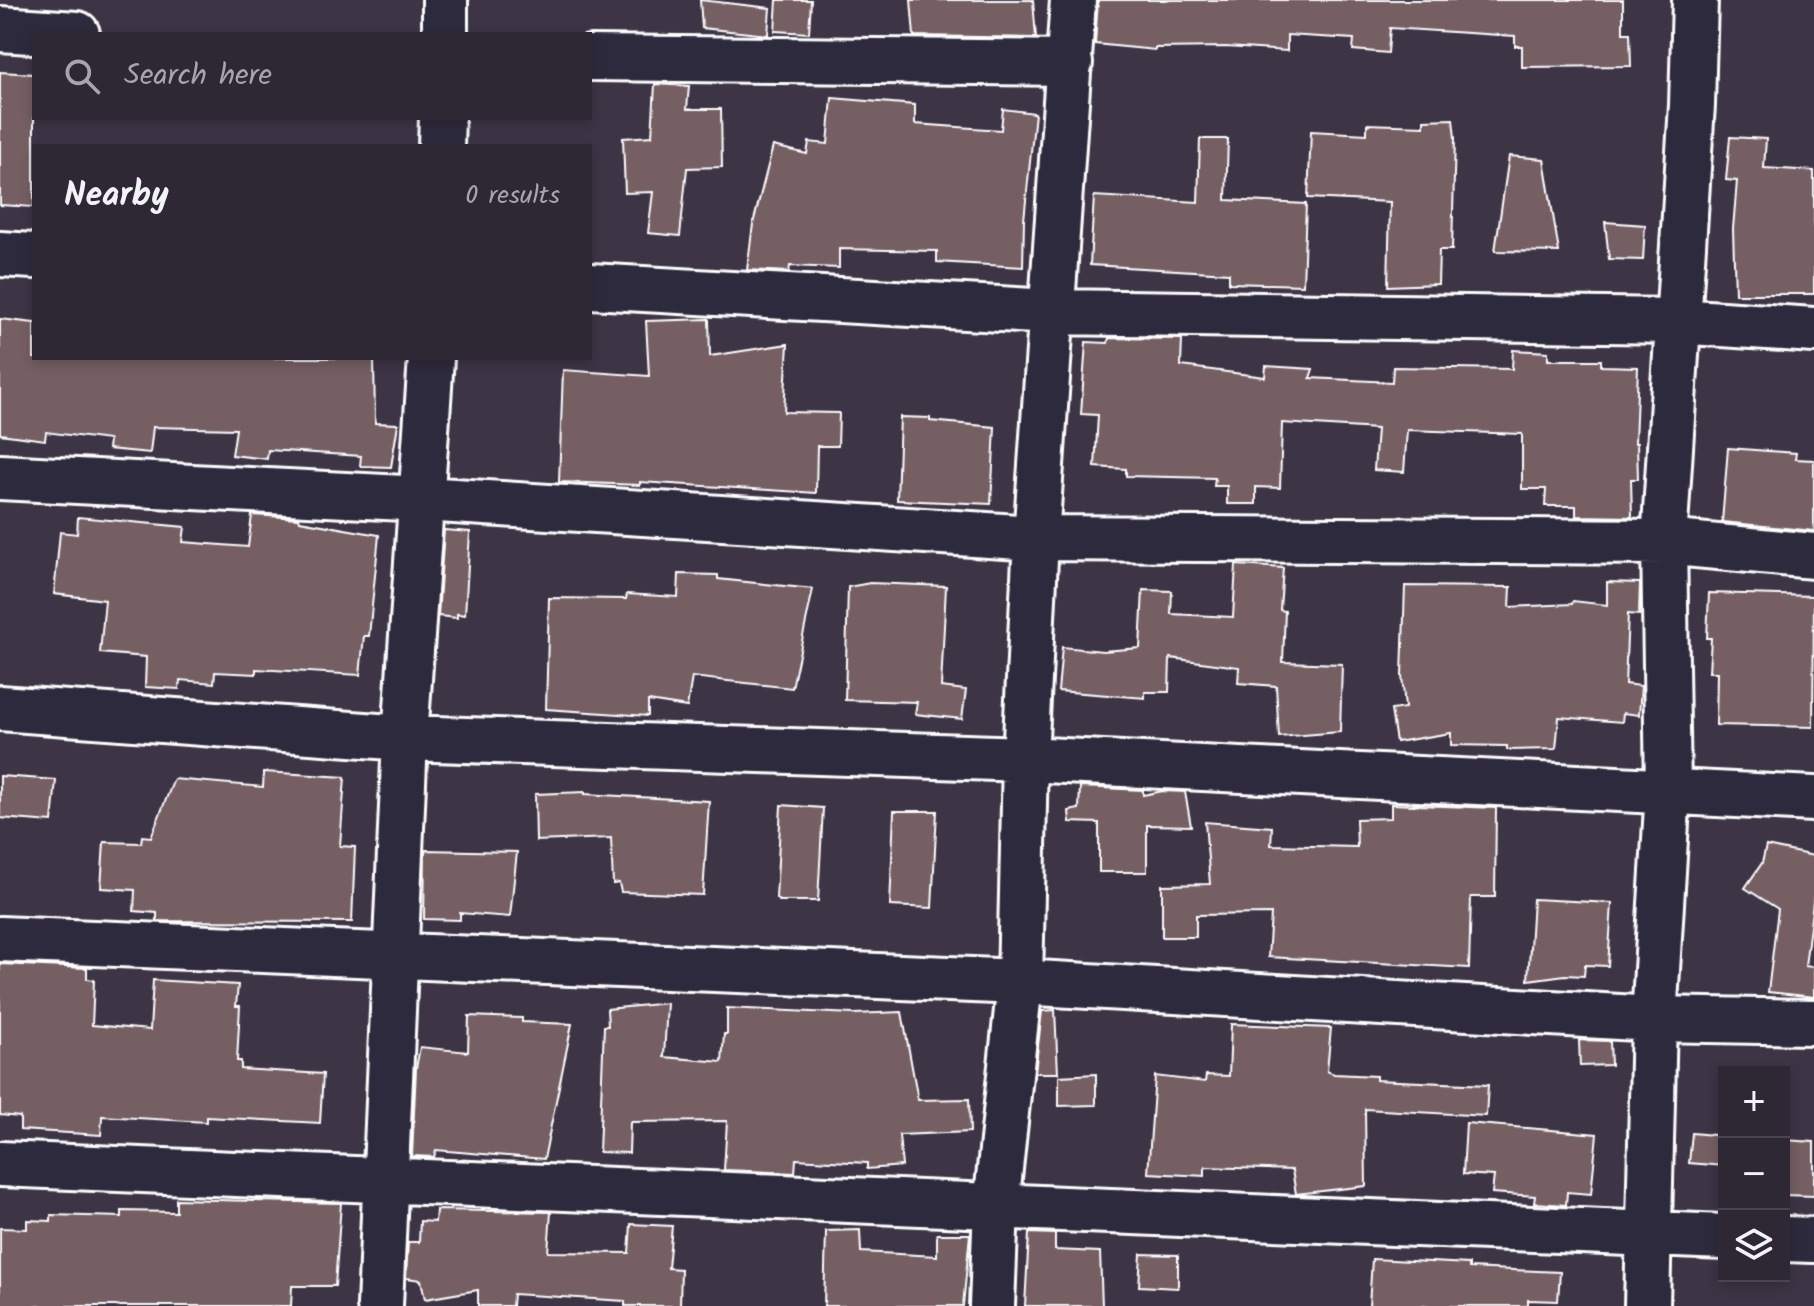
<!DOCTYPE html>
<html lang="en">
<head>
<meta charset="utf-8">
<style>
	body { margin:0; font-family:Kalam,sans-serif; background:#3a3340; color:#f1f3f6 }
	.controls { position:absolute; right:24px; bottom:24px; display:grid; overflow:hidden; border-radius:0px; box-shadow:0 4px 12px #0003 }
	.controls button { width:72px; height:72px; display:grid; place-items:center; padding:0; border:0; border-bottom:2px solid #49444f; background:#2e2734; color:#f1f3f6; font:40px sans-serif }
	.list { margin:0; padding:0; list-style:none }
	h2 { display:flex; justify-content:space-between; align-items:center; height:104px; margin:0; padding:0 32px; font-size:34px }
	h2 small { font-size:26px; font-weight:400; color:#a7a5ac }
	.icon { flex:none; width:44px; height:44px; fill:none; stroke:currentColor; stroke-width:2; stroke-linecap:round; stroke-linejoin:round }
	.map { position:relative; flex:none; width:1814px; height:1306px; overflow:hidden }
	.search { position:absolute; background:#2e2734; box-shadow:0 4px 12px #0003; left:32px; top:32px; width:560px; height:88px; display:flex; align-items:center; gap:20px; box-sizing:border-box; padding:0 28px; border-radius:0px; color:#a7a5ac; font-size:30px }
	.panel { position:absolute; background:#2e2734; box-shadow:0 4px 12px #0003; left:32px; top:144px; width:560px; height:216px; border-radius:0px }
	.map>svg:first-child { display:block }
	.building { fill:#755e64; stroke:#fff; stroke-width:2 }
	.lines { fill:none; stroke-linecap:round; stroke-linejoin:round }
	.street-casing { stroke:#fff; stroke-width:50 }
	.street { stroke:#2f2a3d; stroke-width:44 }
</style>
</head>
<body>
<div class="map">
<svg width="1814" height="1306" viewBox="0 0 1814 1306">
	<rect width="100%" height="100%" fill="#3d3445"/>
	<filter id="ink" filterUnits="userSpaceOnUse"><feTurbulence type="fractalNoise" baseFrequency=".0125" numOctaves="2"/><feDisplacementMap in="SourceGraphic" scale="16" xChannelSelector="R" yChannelSelector="G"/><feConvolveMatrix kernelMatrix="1 2 1 2 8 2 1 2 1" color-interpolation-filters="sRGB"/></filter>
	<g filter="url(#ink)">
		<path class="building" d="M 700,0 L 770,8 L 768,35 L 702,28 Z
			M 777,0 L 811,0 L 809,33 L 775,31 Z
			M 911,0 L 1033,0 L 1036,38 L 914,36 Z
			M 1098,0 L 1623,0 L 1623,33 L 1630,33 L 1631,66 L 1522,67 L 1522,46 L 1515,46 L 1515,36 L 1390,28 L 1388,53 L 1353,50 L 1354,39 L 1287,35 L 1287,51 L 1226,47 L 1155,48 L 1155,50 L 1095,44 Z
			M 0,72 L 34,74 L 34,207 L 0,205 Z
			M 655,84 L 689,86 L 687,109 L 721,109 L 722,167 L 687,168 L 680,236 L 648,233 L 653,192 L 625,193 L 623,138 L 652,136 Z
			M 832,98 L 915,105 L 915,124 L 1001,130 L 1003,109 L 1035,113 L 1024,220 L 1023,267 L 937,262 L 937,251 L 839,249 L 839,268 L 790,266 L 789,272 L 747,270 L 753,224 L 773,146 L 807,154 L 809,142 L 828,144 Z
			M 1453,119 L 1455,138 L 1452,250 L 1439,250 L 1438,284 L 1388,286 L 1390,202 L 1308,198 L 1311,131 L 1367,134 L 1367,124 L 1424,126 L 1424,120 Z
			M 1730,137 L 1766,139 L 1764,168 L 1814,171 L 1814,294 L 1735,294 L 1733,229 L 1737,181 L 1726,180 Z
			M 1200,139 L 1228,139 L 1226,200 L 1306,204 L 1303,285 L 1229,283 L 1229,273 L 1090,265 L 1094,196 L 1198,202 Z
			M 1509,156 L 1544,159 L 1559,252 L 1495,251 Z
			M 1605,222 L 1645,225 L 1643,260 L 1609,259 Z
			M 0,319 L 34,323 L 34,358 L 374,358 L 375,423 L 398,424 L 391,467 L 360,466 L 361,456 L 268,450 L 267,459 L 232,455 L 236,429 L 153,427 L 150,453 L 108,449 L 109,440 L 46,432 L 45,440 L 0,434 Z
			M 709,319 L 710,356 L 788,344 L 784,412 L 839,413 L 838,446 L 817,446 L 816,493 L 640,482 L 640,485 L 559,482 L 563,370 L 649,376 L 646,321 Z
			M 1109,338 L 1182,339 L 1181,366 L 1265,377 L 1266,366 L 1313,369 L 1310,378 L 1392,382 L 1393,367 L 1512,369 L 1513,350 L 1548,352 L 1548,360 L 1601,360 L 1601,366 L 1638,367 L 1635,443 L 1637,443 L 1638,479 L 1631,479 L 1632,517 L 1576,516 L 1576,506 L 1545,506 L 1546,489 L 1522,489 L 1522,434 L 1407,430 L 1404,472 L 1374,470 L 1377,429 L 1282,423 L 1280,488 L 1256,487 L 1256,504 L 1227,504 L 1227,486 L 1214,486 L 1215,478 L 1126,476 L 1126,469 L 1095,467 L 1098,415 L 1081,414 L 1086,342 L 1108,343 Z
			M 900,417 L 930,418 L 930,421 L 995,427 L 991,504 L 897,500 Z
			M 1728,448 L 1796,453 L 1795,459 L 1814,460 L 1814,531 L 1722,522 Z
			M 252,515 L 299,518 L 300,521 L 379,535 L 369,636 L 364,636 L 360,675 L 256,669 L 256,674 L 215,672 L 214,683 L 180,680 L 179,689 L 145,687 L 146,657 L 100,653 L 105,600 L 54,594 L 60,532 L 77,534 L 78,517 L 185,527 L 183,542 L 248,547 Z
			M 444,530 L 470,532 L 465,615 L 457,614 L 457,618 L 438,616 Z
			M 1236,565 L 1283,568 L 1280,610 L 1285,611 L 1283,662 L 1342,664 L 1340,732 L 1279,737 L 1276,686 L 1238,683 L 1239,667 L 1170,658 L 1169,692 L 1145,692 L 1145,698 L 1058,691 L 1062,647 L 1103,651 L 1140,648 L 1143,590 L 1172,591 L 1171,614 L 1233,617 Z
			M 679,574 L 718,575 L 718,579 L 813,589 L 792,688 L 692,677 L 687,707 L 648,701 L 648,716 L 546,709 L 549,598 L 626,599 L 627,594 L 678,597 Z
			M 1607,582 L 1640,583 L 1639,615 L 1628,614 L 1625,684 L 1641,686 L 1639,715 L 1623,713 L 1622,722 L 1559,717 L 1556,749 L 1507,750 L 1507,746 L 1451,745 L 1451,733 L 1396,742 L 1391,710 L 1405,708 L 1402,675 L 1405,586 L 1511,587 L 1510,607 L 1572,604 L 1573,601 L 1607,605 Z
			M 870,583 L 946,586 L 941,687 L 966,690 L 962,719 L 915,714 L 917,702 L 845,700 L 848,587 Z
			M 1709,593 L 1814,596 L 1813,727 L 1716,725 L 1717,672 L 1709,672 L 1711,638 L 1707,638 Z
			M 264,772 L 345,777 L 340,846 L 355,847 L 352,922 L 157,921 L 157,913 L 134,911 L 135,890 L 101,888 L 104,842 L 141,843 L 142,836 L 151,837 L 174,779 L 263,787 Z
			M 0,776 L 56,780 L 52,822 L 0,818 Z
			M 1080,787 L 1143,790 L 1143,795 L 1163,791 L 1185,792 L 1191,826 L 1147,825 L 1147,872 L 1099,872 L 1099,823 L 1070,822 L 1069,811 L 1079,809 Z
			M 585,792 L 585,794 L 709,801 L 703,895 L 621,892 L 619,883 L 613,884 L 611,838 L 536,841 L 535,794 Z
			M 1391,804 L 1496,808 L 1495,897 L 1471,897 L 1469,968 L 1268,957 L 1271,914 L 1196,915 L 1196,937 L 1162,937 L 1162,885 L 1210,884 L 1205,822 L 1272,827 L 1271,845 L 1357,847 L 1356,819 L 1391,818 Z
			M 781,805 L 823,808 L 818,901 L 779,901 L 776,898 Z
			M 894,811 L 937,811 L 932,908 L 890,906 Z
			M 1766,846 L 1814,856 L 1814,894 L 1805,966 L 1814,967 L 1814,997 L 1768,992 L 1778,909 L 1745,888 L 1762,863 Z
			M 425,850 L 517,852 L 510,917 L 460,913 L 460,920 L 424,919 Z
			M 1533,899 L 1612,903 L 1608,966 L 1585,965 L 1584,976 L 1565,975 L 1528,980 Z
			M 0,964 L 87,968 L 87,979 L 94,980 L 92,1025 L 150,1030 L 153,980 L 238,985 L 236,1006 L 240,1006 L 237,1061 L 241,1061 L 241,1069 L 323,1074 L 320,1123 L 206,1117 L 206,1122 L 102,1116 L 101,1135 L 20,1130 L 20,1117 L 0,1115 Z
			M 667,1003 L 664,1057 L 722,1062 L 724,1034 L 727,1034 L 727,1008 L 854,1014 L 902,1012 L 918,1100 L 969,1099 L 970,1132 L 899,1135 L 902,1166 L 867,1169 L 867,1163 L 796,1159 L 795,1173 L 724,1170 L 727,1121 L 630,1122 L 629,1153 L 599,1152 L 604,1026 L 608,1026 L 607,1009 Z
			M 1055,1010 L 1058,1073 L 1035,1073 L 1042,1011 Z
			M 469,1016 L 522,1018 L 522,1022 L 572,1024 L 544,1159 L 436,1150 L 434,1157 L 412,1156 L 416,1068 L 420,1047 L 468,1052 Z
			M 1231,1024 L 1331,1028 L 1327,1071 L 1334,1074 L 1376,1076 L 1376,1080 L 1488,1085 L 1486,1116 L 1365,1109 L 1366,1186 L 1296,1194 L 1292,1170 L 1205,1167 L 1205,1176 L 1148,1173 L 1155,1076 L 1205,1082 L 1206,1075 L 1229,1076 Z
			M 1579,1040 L 1610,1041 L 1611,1065 L 1580,1066 Z
			M 1096,1074 L 1096,1105 L 1059,1106 L 1059,1076 Z
			M 1466,1123 L 1597,1134 L 1591,1194 L 1567,1192 L 1566,1205 L 1534,1203 L 1535,1196 L 1492,1193 L 1494,1176 L 1463,1174 Z
			M 1692,1133 L 1724,1136 L 1724,1166 L 1689,1163 Z
			M 1784,1140 L 1814,1142 L 1814,1196 L 1784,1195 Z
			M 176,1199 L 341,1203 L 335,1286 L 292,1286 L 291,1306 L 0,1306 L 0,1228 L 27,1229 L 27,1220 L 51,1221 L 51,1215 L 122,1217 L 122,1211 L 176,1212 Z
			M 436,1210 L 551,1212 L 548,1252 L 629,1253 L 631,1224 L 672,1226 L 668,1268 L 681,1269 L 680,1306 L 625,1306 L 625,1301 L 513,1294 L 512,1306 L 478,1306 L 478,1290 L 425,1299 L 421,1280 L 406,1278 L 408,1242 L 419,1242 L 420,1221 L 435,1222 Z
			M 860,1230 L 861,1252 L 937,1256 L 937,1234 L 970,1234 L 963,1306 L 824,1306 L 826,1231 Z
			M 1029,1233 L 1055,1234 L 1055,1250 L 1100,1252 L 1102,1306 L 1025,1306 Z
			M 1141,1254 L 1178,1255 L 1178,1288 L 1139,1286 Z
			M 1372,1259 L 1469,1264 L 1469,1268 L 1560,1272 L 1558,1301 L 1528,1300 L 1528,1306 L 1369,1306 Z"/>
		<g class="lines">
			<defs>
				<path id="street" d="M 0,29 L 77,34
					M 445,34 L 445,0
					M 590,58 L 1070,63
					M 441,146 L 442,118
					M 0,254 L 34,256
					M 590,286 L 1053,312 L 1676,321 L 1814,330
					M 0,477 L 423,499 L 1036,538 L 1664,542 L 1814,556
					M 0,708 L 405,738 L 1025,759 L 1814,799
					M 0,939 L 1020,982 L 1654,1019 L 1814,1022
					M 0,1164 L 1724,1237
					M 1784,1239 L 1814,1240
					M 380,1306 L 405,738 L 431,358
					M 992,1306 L 996,1206 L 1020,982 L 1025,759 L 1036,538 L 1073,0
					M 1647,1306 L 1654,1019 L 1668,790 L 1664,542 L 1692,105 L 1695,0"/>
			</defs>
			<use href="#street" class="street-casing"/>
			<use href="#street" class="street"/>
		</g>
	</g>
</svg>
<div class="controls">
<button>+</button>
<button>−</button>
<button><svg class="icon" aria-label="layers" viewBox="0 0 24 24"><path d="M12 4l9 5-9 5-9-5zM3 14l9 5 9-5"/></svg></button>
</div>
<div class="search"><svg class="icon" aria-label="search" viewBox="0 0 24 24"><circle cx="10" cy="10" r="6"/><path d="M15 15l6 6"/></svg>Search here</div>
<section class="panel">
<h2>Nearby<small>0 results</small></h2>
<ul class="list">
</ul>
</section>
</div>
</body>
</html>
